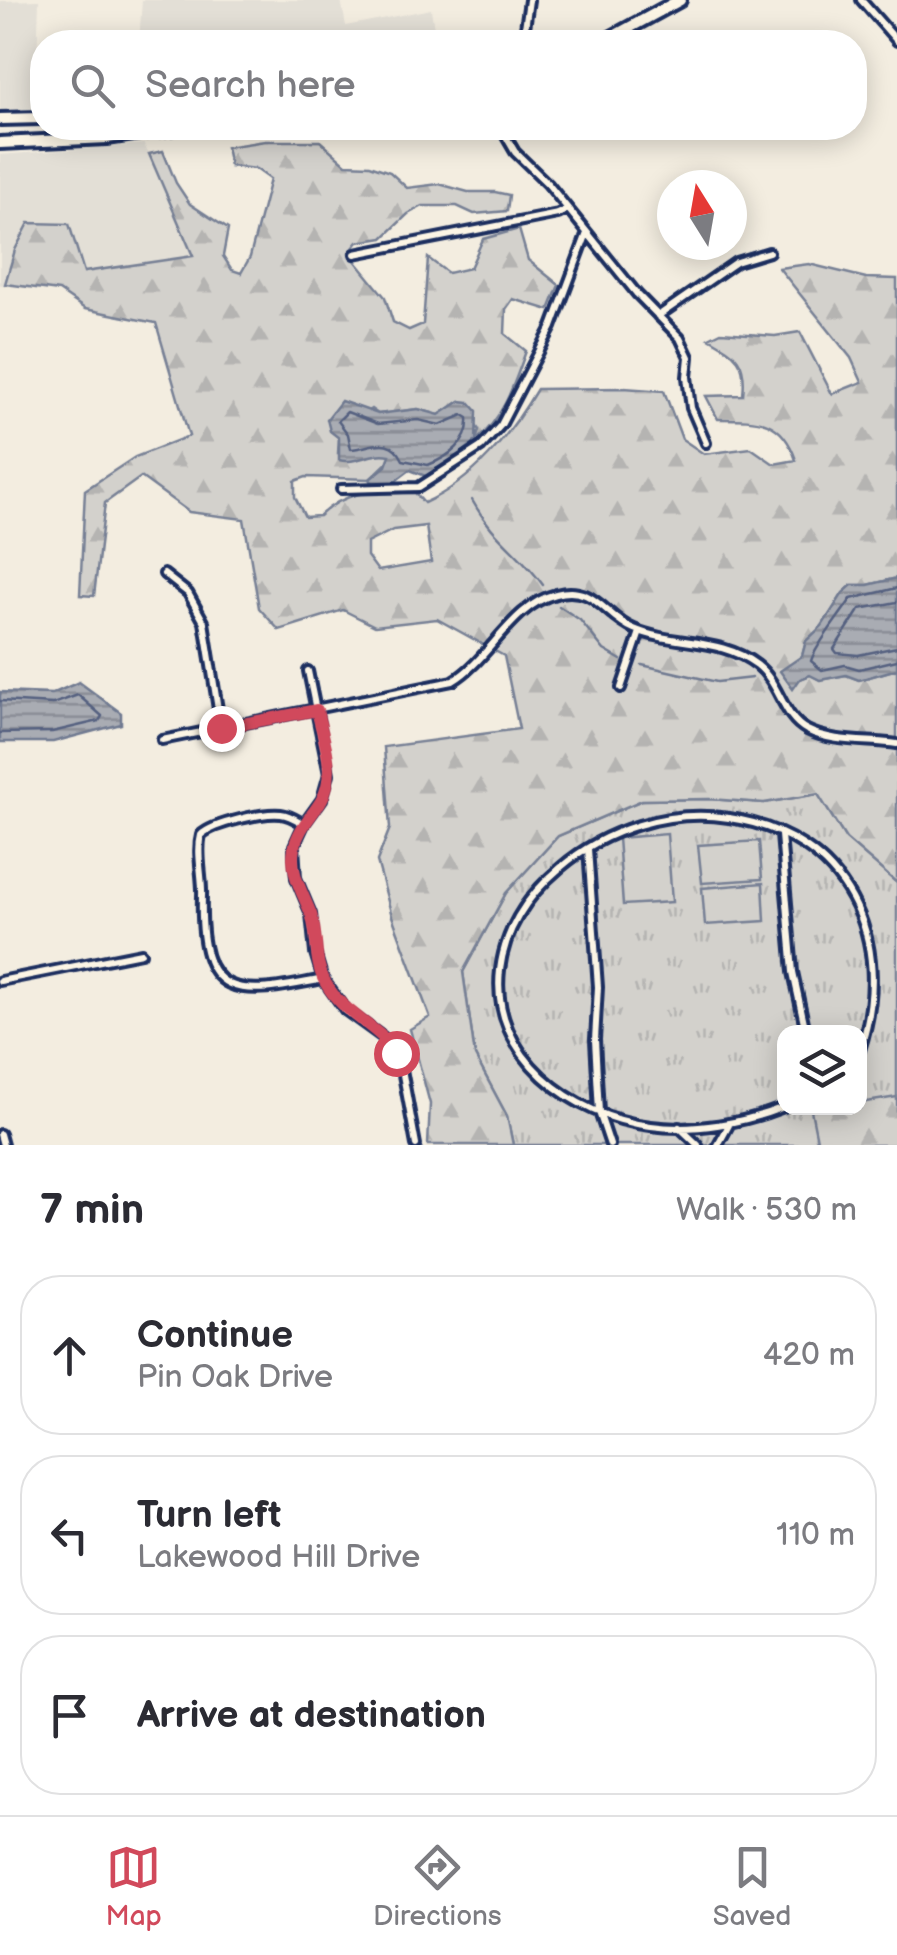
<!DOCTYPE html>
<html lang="en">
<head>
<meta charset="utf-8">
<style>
	body { margin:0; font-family:"Balsamiq Sans",sans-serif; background:#f2f2f3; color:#2b2b33 }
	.controls { position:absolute; right:30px; bottom:30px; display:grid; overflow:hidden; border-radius:20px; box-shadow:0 5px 25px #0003 }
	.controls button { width:90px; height:90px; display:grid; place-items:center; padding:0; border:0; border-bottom:2px solid #e1e1e2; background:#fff; color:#2b2b33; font:50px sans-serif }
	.compass { position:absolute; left:657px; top:170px; width:90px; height:90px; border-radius:50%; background:#fff; box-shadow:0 5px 25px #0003; rotate:349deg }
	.stop { position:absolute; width:30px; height:30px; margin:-22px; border:8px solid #d1495b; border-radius:50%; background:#fff }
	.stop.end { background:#d1495b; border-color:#fff; box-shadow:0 2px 10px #0008 }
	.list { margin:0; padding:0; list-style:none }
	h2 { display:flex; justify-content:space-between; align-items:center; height:130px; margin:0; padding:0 40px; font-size:42px }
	h2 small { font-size:32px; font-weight:400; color:#7c7c81 }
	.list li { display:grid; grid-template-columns:65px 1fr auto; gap:30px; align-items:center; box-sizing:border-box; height:160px; margin:0 20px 20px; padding:0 20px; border:2px solid #e1e1e2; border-radius:40px }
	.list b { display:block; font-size:38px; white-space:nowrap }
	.list p { margin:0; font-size:32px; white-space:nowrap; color:#7c7c81 }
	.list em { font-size:32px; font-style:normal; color:#7c7c81 }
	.icon { flex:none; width:55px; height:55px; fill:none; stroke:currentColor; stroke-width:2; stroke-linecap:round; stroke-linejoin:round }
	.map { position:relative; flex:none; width:897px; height:1145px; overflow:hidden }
	.search { position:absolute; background:#fff; box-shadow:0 5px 25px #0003; left:30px; right:30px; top:30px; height:110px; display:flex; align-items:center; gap:25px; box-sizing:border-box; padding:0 35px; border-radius:40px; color:#7c7c81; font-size:38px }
	.sheet { height:670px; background:#fff }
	nav { display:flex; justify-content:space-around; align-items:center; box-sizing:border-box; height:140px; border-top:2px solid #e1e1e2; background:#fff; font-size:28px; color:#7c7c81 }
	nav a { display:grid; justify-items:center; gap:5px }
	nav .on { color:#d1495b }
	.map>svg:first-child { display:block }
	.built { fill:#e3dfd6 }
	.grass { fill:url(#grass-tufts); stroke:#778095; stroke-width:2.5; fill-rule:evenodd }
	.forest { fill:url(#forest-firs); stroke:#778095; stroke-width:2.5; fill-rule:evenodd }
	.pitch { fill:#d3d1cc; stroke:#778095; stroke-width:2.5 }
	.water { fill:url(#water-rules); stroke:#707a91; stroke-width:2.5 }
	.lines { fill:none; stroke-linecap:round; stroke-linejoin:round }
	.shore { stroke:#546180; stroke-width:2.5 }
	.stream { stroke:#707a91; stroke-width:2.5 }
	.street-casing { stroke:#1b2f5e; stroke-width:14 }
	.primary-casing { stroke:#1b2f5e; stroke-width:18 }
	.street { stroke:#fcf5e5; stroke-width:6 }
	.primary { stroke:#fcf5e5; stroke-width:10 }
	.route { stroke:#d1495b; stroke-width:12 }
</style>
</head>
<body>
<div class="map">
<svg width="897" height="1145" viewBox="0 0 897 1145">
	<defs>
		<pattern id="grass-tufts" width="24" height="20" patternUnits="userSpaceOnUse" patternTransform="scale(2.5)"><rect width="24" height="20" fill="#d3d1cc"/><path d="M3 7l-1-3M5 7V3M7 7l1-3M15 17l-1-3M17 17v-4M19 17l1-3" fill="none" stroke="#b5b4b2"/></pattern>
		<pattern id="forest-firs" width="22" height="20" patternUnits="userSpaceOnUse" patternTransform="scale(2.5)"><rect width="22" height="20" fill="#d3d1cc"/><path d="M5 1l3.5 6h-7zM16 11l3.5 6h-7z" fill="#b5b4b2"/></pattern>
		<pattern id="water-rules" width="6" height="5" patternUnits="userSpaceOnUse" patternTransform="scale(2.5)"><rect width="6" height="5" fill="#a9acb3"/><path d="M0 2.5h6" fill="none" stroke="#898c95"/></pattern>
	</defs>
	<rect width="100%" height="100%" fill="#f3ede0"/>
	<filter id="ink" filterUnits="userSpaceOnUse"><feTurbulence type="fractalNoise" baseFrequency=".01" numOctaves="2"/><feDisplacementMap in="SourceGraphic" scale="20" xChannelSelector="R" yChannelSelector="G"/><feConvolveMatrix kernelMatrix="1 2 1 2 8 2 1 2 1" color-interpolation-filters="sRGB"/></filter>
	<g filter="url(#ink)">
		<path class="built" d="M 39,0 L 37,64 L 42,65 L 42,110 L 0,110 L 0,1 Z
			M 142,0 L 341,0 L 346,26 L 431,9 L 436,42 L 139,42 Z
			M 144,144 L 194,256 L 0,285 L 0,155 Z"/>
		<path class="grass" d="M 818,794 L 846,839 L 897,883 L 897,1145 L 513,1145 L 507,1116 L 475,1056 L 463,972 L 506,893 L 558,836 L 642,800 L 709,799 L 764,803 ZM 784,1032 L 860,1032 L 860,1108 L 784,1108 Z"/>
		<path class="forest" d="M 265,141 L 320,141 L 346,164 L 370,165 L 390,172 L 407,188 L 439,184 L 468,192 L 495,192 L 509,195 L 507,211 L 474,214 L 457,206 L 423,206 L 408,214 L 383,238 L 358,242 L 349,253 L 385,297 L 393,322 L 409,330 L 423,324 L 428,258 L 448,273 L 470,268 L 483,239 L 519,229 L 528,260 L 559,285 L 549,310 L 513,299 L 506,309 L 505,334 L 526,351 C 514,384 504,417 476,441 L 479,430 L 460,401 L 439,415 L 418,409 L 378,414 L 371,409 L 335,433 L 339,438 L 338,453 L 383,453 L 390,454 L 391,459 L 370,479 L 306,477 L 295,481 L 295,497 L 305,517 L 319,516 C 350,487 375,492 415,493 L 424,503 C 475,480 509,436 537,389 L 624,388 L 664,391 L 682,439 L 704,454 L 751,448 L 774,464 L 796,460 C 782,418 758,419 718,419 L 706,396 L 743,395 C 747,361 737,354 709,338 L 721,332 L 775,336 L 800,332 L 832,394 L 862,382 L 851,358 L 779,268 L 809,264 L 866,278 L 897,279 L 897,578 L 868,585 L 852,585 L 843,593 L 822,627 L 806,641 L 802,656 L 787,669 L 800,679 L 810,675 L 820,680 L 846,675 L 859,680 L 897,669 L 897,883 L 846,839 L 818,794 L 764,803 L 709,799 L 642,800 L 558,836 L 506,893 L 463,972 L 475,1056 L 507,1116 L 513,1145 L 428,1145 L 430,1104 L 410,1029 L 430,1017 L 392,916 L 377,861 L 390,828 L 384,747 L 519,729 L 504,656 L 437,619 L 375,626 L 343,610 L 279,630 L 259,608 L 244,519 L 189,512 L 141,477 L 105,503 L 94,596 L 80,595 L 85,490 L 135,457 L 189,436 L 156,323 L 85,309 L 59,291 L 5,284 L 15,250 L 29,223 L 69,224 L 84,272 L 193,256 L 149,154 L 163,151 L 176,183 L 190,204 L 228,229 L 223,256 L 232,270 L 241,273 L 250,257 L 270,179 L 256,169 L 230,166 L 226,147 ZM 426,526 L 431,562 L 378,571 L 367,556 L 367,543 L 393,530 Z
			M 897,1097 L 897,1145 L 818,1145 L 811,1110 L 860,1108 L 860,1103 Z"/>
		<path class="pitch" d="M 667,834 L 672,902 L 623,905 L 618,838 Z
			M 759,841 L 762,879 L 702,883 L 698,845 Z
			M 763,883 L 765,921 L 705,925 L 702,888 Z"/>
		<path class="water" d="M 341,401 L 378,414 L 418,409 L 439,415 L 460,401 L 469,402 L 477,411 L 476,441 L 439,472 L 428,477 L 410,470 L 394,482 L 374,485 L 370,479 L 386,466 L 390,455 C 371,451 356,465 339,460 L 339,438 L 330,431 L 327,419 Z
			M 897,578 L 897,669 L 859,680 L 846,675 L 820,680 L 810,675 L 800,679 L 793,689 L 780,671 L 802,656 L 806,641 L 822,626 L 843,593 L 852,585 L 868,585 Z
			M 79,682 L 121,713 L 121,724 L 53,742 L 0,742 L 0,692 L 52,694 Z"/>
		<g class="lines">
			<path class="shore" d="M 347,412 L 378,424 L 418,420 L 440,425 L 463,415 L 468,418 C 470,442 449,457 428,465 L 403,460 C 391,434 372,447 351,449 L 348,434 L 338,421 Z
				M 897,588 L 851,599 C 840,616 815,646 811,661 L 822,670 L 845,665 L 859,669 L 897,660
				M 897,602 L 860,609 L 834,649 L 837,653 L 858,655 L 897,647
				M 0,701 L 53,704 L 78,695 L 102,716 L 99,721 L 52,732 L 0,733"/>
			<path class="stream" d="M 472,500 C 494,540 519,551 543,585
				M 559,606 L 580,620 L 604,650 L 621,660
				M 642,665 L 717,682 L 752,678"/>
			<defs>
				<path id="street" d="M 861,0 L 897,41
					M 523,42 L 529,0
					M 501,128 L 515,152 L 548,184 L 637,294 L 680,338 L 689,357 L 687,377 L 691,408 L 706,443
					M 355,254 L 558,214 L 568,209
					M 658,316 L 736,262 L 769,252
					M 341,489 L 419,487 L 481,447 L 501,425 L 552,327 L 587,233
					M 164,574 L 188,593 L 204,622 L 221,728
					M 308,671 L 329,774 L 322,799 L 304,824 L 294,846 L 296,878 L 311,914 L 315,953 L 323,979 L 345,1010 L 388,1041 L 401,1064 L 416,1145
					M 621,688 L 640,632
					M 162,740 L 453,681 C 490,659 512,605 556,594 C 594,583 605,617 634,629 C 674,646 721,637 757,665 C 780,683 782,717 807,730 C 832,743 869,740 897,744
					M 304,824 C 297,820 290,815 281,814 C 264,812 213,823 201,835 C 196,853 203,877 202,896 C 199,1001 236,997 323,979
					M 781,835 L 793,972 L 806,1032
					M 588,849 L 598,987 L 595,1040 L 599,1112 L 610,1145
					M 0,981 L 141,953
					M 784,1107 C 743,1123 695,1132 651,1126 C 573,1117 490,1056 500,970 C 505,928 528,895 560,868 C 605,829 669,809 729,818 C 846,835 897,939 860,1050
					M 679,1127 L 698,1145
					M 0,1134 L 3,1145
					M 718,1145 L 729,1125"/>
				<path id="primary" d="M 603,42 L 680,0
					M 0,119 L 42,118
					M 0,143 L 107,138 L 173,128"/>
			</defs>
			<use href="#street" class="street-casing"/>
			<use href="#primary" class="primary-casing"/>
			<use href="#street" class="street"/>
			<use href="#primary" class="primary"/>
		</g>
	</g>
	<g class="lines" filter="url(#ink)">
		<path class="route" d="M 221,728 L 317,710 C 323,739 338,772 321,801 C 312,816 298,829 294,848 C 289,872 303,893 311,914 C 319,937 313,960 325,982 C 342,1014 377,1024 396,1053"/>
	</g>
</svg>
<div class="controls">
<button><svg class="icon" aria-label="layers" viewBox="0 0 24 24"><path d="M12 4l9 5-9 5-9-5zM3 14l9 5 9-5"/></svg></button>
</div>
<svg class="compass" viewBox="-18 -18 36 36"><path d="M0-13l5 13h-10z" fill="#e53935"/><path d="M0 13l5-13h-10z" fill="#7c7c81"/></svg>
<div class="stop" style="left:396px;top:1053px"></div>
<div class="stop end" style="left:221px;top:728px"></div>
<div class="search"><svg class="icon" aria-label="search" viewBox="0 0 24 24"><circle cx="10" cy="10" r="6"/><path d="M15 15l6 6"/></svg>Search here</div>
</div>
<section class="sheet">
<h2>7 min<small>Walk · 530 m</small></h2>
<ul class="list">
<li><svg class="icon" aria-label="ahead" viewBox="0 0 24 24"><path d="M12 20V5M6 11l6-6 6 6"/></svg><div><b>Continue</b><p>Pin Oak Drive</p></div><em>420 m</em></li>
<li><svg class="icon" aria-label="left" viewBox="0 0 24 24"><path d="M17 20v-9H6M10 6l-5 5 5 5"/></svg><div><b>Turn left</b><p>Lakewood Hill Drive</p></div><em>110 m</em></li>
<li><svg class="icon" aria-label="arrive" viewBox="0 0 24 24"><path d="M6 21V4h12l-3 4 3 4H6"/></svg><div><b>Arrive at destination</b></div></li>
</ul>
</section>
<nav>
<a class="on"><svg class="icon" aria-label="map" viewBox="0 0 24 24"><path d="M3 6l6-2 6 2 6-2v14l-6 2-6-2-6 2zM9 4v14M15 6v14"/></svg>Map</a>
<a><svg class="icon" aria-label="directions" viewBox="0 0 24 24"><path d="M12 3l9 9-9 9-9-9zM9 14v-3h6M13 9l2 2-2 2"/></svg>Directions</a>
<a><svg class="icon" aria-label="saved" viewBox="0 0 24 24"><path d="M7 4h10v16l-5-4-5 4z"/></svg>Saved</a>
</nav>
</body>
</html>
